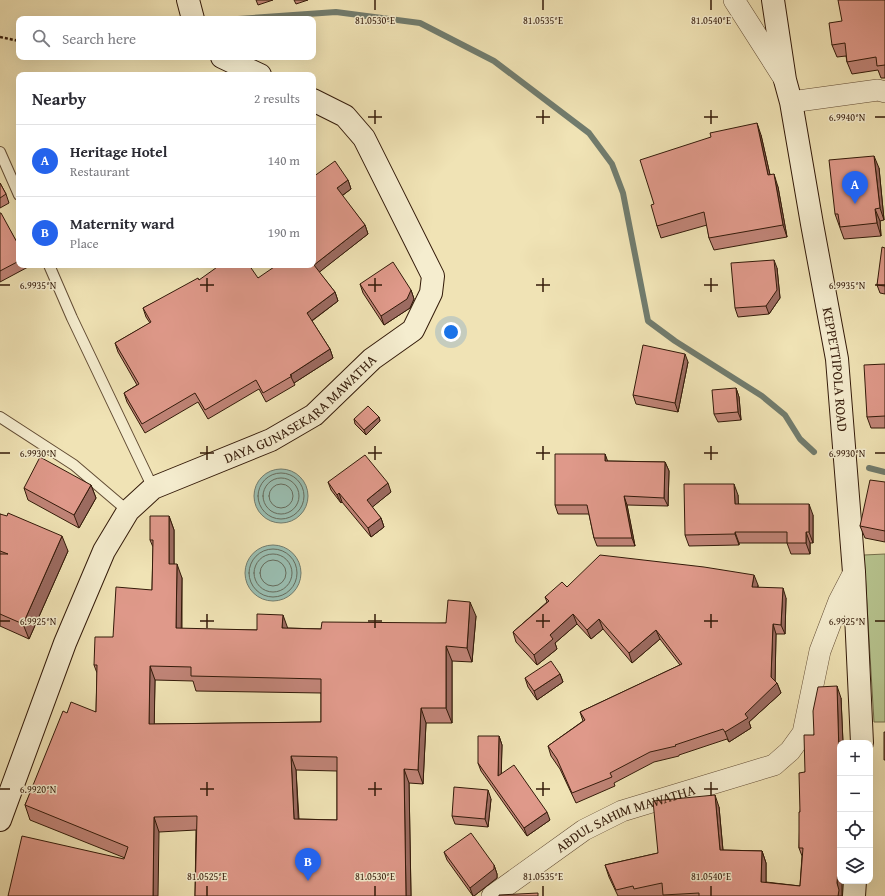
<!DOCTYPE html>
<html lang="en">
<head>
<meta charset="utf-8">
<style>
	body { margin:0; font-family:"Gentium Book Plus",serif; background:#f2f2f3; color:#2b2b33 }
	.controls { position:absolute; right:12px; bottom:12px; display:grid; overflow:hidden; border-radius:8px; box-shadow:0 4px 16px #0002 }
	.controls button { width:36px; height:36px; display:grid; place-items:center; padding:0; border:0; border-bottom:1px solid #e1e1e2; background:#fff; color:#2b2b33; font:20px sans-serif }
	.you { position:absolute; left:451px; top:332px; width:14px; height:14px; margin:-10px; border:3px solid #fff; border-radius:50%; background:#1a73e8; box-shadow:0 0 0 6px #1a73e833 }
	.badge { display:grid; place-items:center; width:26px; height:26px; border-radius:50%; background:#2563eb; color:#fff; font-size:13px; font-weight:700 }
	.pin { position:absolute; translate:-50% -33px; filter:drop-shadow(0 1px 2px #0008) }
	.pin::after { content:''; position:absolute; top:21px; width:14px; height:12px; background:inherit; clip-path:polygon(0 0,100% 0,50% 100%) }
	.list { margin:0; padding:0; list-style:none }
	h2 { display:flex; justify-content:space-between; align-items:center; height:52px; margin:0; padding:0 16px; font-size:17px }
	h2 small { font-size:13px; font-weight:400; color:#7c7c81 }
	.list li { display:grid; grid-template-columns:26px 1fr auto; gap:12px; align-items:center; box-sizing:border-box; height:72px; padding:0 16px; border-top:1px solid #e1e1e2 }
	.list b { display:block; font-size:15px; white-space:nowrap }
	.list p { margin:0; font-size:13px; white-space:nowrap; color:#7c7c81 }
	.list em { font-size:13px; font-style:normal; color:#7c7c81 }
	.icon { flex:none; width:22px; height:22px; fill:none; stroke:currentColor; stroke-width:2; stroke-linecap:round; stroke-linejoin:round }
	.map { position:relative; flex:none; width:885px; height:896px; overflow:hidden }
	.search { position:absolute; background:#fff; box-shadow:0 4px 16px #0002; left:16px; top:16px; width:300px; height:44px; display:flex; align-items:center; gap:10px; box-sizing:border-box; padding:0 14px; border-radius:8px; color:#7c7c81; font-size:15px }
	.panel { position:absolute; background:#fff; box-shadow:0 4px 16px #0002; left:16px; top:72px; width:300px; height:196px; border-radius:8px }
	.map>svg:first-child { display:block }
	.green { fill:#b7c48f; stroke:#756f4c }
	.water { fill:#9abeb1; stroke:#717c6e }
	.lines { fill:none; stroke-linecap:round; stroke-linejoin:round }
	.shore { stroke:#666c5d; stroke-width:1 }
	.stream { stroke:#717c6e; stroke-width:6 }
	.lane-casing { stroke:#624c34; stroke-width:12 }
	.street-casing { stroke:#624c34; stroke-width:22 }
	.secondary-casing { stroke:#331a09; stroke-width:24 }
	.path { stroke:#331a09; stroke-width:2.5; stroke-dasharray:3 2; stroke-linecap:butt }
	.lane { stroke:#f5edcf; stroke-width:10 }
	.street { stroke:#f5edcf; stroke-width:21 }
	.secondary { stroke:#f5edcf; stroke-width:22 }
	.wall { fill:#c08477; stroke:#331a09; fill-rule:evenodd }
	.shaded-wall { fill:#9c6b61; stroke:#331a09 }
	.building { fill:#df998a; stroke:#331a09; fill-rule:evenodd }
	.ticks { fill:none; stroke:#331a09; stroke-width:1.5 }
	.labels { text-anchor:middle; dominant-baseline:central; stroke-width:3; stroke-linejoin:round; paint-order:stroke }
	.street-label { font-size:14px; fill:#331a09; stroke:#f5edcf }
	.ticks-label { font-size:10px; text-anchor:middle; fill:#331a09; stroke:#f5edcf; stroke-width:3; stroke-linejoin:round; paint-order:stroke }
</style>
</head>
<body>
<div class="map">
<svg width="885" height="896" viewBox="0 0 885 896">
	<rect width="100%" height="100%" fill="#f0e3b5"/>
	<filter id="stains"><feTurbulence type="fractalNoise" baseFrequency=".005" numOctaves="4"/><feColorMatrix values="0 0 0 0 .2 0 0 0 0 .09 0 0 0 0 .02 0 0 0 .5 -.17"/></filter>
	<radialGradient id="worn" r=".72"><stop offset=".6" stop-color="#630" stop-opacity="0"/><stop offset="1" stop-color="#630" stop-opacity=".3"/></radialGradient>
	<path class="green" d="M 885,554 L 885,722 L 874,722 L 864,555 Z"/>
	<path class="water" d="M254 496a27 27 0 1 1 54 0a27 27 0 1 1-54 0Z
		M245 573a28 28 0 1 1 56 0a28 28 0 1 1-56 0Z"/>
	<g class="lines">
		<path class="shore" d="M258 496a23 23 0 1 1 46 0a23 23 0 1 1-46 0Z
			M263 496a18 18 0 1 1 36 0a18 18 0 1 1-36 0Z
			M269 496a12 12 0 1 1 24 0a12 12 0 1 1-24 0Z
			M249 573a24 24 0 1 1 48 0a24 24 0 1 1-48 0Z
			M254 573a19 19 0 1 1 38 0a19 19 0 1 1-38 0Z
			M260 573a13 13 0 1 1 26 0a13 13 0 1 1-26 0Z"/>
		<path class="stream" d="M 238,19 L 336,12 L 420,23 L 494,61 L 589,133 L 612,164 L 623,193 L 648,321 L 675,341 L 762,396 L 785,415 L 800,439 L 814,452
			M 869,468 L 885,472"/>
		<defs>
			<path id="lane" d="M 0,152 L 19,195
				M 49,265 L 72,318 L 153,488
				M 0,417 L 74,465 L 128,511"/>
			<g id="street">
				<path d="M 734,0 L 785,80"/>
				<path d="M 791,102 L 878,90 L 885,92"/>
				<path id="s1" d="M 492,896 L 584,830 L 622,811 L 774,765 L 790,751 L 803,733 L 820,651 L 839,601 L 854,572"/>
			</g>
			<g id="secondary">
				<path d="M 188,0 L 193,19"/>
				<path id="s2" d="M 773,0 L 785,80 L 791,102 L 812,224 L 837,359 L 854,572 L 862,743"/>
				<path d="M 222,57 L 260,75"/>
				<path id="s3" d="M 0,820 L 65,643 L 104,551 L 128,511 L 153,488 L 271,440 L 314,415 L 372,359 L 413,330 L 431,293 L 433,276 L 364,138 L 345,116 L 313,100"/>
				<path d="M 854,896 L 855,881"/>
			</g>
		</defs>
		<use href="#lane" class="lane-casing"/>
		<use href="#street" class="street-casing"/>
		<use href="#secondary" class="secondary-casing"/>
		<path class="path" d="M 0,37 L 19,41"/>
		<use href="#lane" class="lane"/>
		<use href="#street" class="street"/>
		<use href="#secondary" class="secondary"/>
	</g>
	<path class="wall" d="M 256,0 L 273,0 L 258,5 Z
		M 294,0 L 308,0 L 296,4 Z
		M 885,0 L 885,78 L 881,78 L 878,70 L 852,74 L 847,62 L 846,56 L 837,57 L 832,45 L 842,21 Z
		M 761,135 L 770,175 L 778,187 L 787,237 L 714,250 L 709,238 L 707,225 L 661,238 L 657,226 L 654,204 Z
		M 879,168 L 884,220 L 880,221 L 881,236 L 844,239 L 835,214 Z
		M 313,177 L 348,180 L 351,189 L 342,196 L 365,225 L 368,234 L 319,272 L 335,292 L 338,301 L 312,321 L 330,349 L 333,358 L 294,383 L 295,385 L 266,402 L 259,389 L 208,419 L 198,402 L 145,433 L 127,402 L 124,393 L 137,385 L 118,352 L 115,343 L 150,323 L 146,317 L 143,308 L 199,280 L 258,278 L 313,265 Z
		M 0,183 L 6,194 L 9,203 L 0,208 Z
		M 0,213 L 19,246 L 19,265 L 28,265 L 28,267 L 0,282 Z
		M 885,248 L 885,294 L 880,293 L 877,285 Z
		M 777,268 L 780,298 L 769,314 L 738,317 L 735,308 Z
		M 360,284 L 411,290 L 414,299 L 410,308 L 384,325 L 363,293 Z
		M 688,362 L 678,412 L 636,404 L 633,395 Z
		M 885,364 L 885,428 L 871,428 L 867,417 Z
		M 736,388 L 739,397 L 741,420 L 718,422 L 714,414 Z
		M 379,417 L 380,421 L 366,435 L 355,424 L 354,419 Z
		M 605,454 L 607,461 L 665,462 L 669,471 L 668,506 L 627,505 L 635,546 L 597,546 L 594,538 L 589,514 L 558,514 L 555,505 Z
		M 328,482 L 391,492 L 372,507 L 381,518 L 384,527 L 371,537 L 342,502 L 341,503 L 331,490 Z
		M 885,482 L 885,542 L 865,538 L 860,526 Z
		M 91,485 L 96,498 L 79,528 L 28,500 L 24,488 Z
		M 738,495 L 738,504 L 813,515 L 813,543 L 810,543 L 810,554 L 791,554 L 787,543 L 739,543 L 739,545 L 689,546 L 685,535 Z
		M 0,514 L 68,551 L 29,639 L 0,626 Z
		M 169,516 L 174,530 L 174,564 L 182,578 L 182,629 L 257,630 L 287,628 L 321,629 L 446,623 L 476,616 L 472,662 L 452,661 L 452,723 L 426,723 L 423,784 L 409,783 L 411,896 L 195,896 L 196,830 L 159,832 L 125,858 L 30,820 L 25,805 L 67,713 L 96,712 L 97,673 L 94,665 L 113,637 L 152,590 L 153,547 L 150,540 ZM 155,680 L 193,681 L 196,691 L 321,693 L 321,722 L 154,724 ZM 296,770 L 337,771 L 337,820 L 299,819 Z
		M 758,585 L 758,587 L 786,598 L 785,634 L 776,634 L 775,681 L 777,683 L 781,693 L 749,722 L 751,728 L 729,742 L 727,739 L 679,755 L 679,756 L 654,762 L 614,783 L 615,786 L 576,803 L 560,769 L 551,756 L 548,746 L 583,721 L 580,712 L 680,665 L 660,639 L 632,663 L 603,629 L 591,639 L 577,624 L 555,643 L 557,649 L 537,665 L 516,642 L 513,632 L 547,602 L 545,597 L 567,587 Z
		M 560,674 L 563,682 L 537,700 L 528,687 L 525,678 Z
		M 841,698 L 843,743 L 840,743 L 842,896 L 618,896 L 609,877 L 605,865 L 658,853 L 719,807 L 723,850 L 762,851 L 766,863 L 766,882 L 800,886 L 802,856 L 799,848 L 800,812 L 805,772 L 814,735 Z
		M 499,736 L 502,745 L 501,774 L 550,820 L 527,836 L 481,771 L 478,763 Z
		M 491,799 L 488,827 L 455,824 L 452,816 Z
		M 444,852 L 494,865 L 497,874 L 497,878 L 474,896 L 473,896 L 447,860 Z"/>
	<path class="shaded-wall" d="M 757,123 L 761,135 L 773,188 L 768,175 Z
		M 874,156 L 879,168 L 884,220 L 880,208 Z
		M 774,174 L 778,187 L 787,237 L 783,225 Z
		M 348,180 L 351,189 L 340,197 L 337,188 Z
		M 875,209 L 880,221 L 881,236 L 877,223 Z
		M 365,225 L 368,234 L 317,274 L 314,265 Z
		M 774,260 L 777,268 L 780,298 L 769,314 L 766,306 Z
		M 411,290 L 414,299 L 410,308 L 384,325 L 381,316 Z
		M 335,292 L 338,301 L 310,322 L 307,313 Z
		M 330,349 L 333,358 L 294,383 L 290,375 Z
		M 685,354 L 688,362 L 678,412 L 675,403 Z
		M 736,388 L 739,397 L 741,420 L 738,412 Z
		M 379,417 L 380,421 L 366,435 L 364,430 Z
		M 605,454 L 608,462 L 605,461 Z
		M 665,462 L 669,471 L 668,506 L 664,498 Z
		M 388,483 L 391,492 L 370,509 L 367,500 Z
		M 734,484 L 738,495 L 739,515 L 735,504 Z
		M 91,485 L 96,498 L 79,528 L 74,515 Z
		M 339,493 L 342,502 L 341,503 L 337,495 Z
		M 624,496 L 627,505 L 635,546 L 632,538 Z
		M 809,504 L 813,515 L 813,543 L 809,532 Z
		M 169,516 L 174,530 L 174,578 L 169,564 Z
		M 381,518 L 384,527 L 371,537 L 368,528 Z
		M 735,532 L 739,543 L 739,545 L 735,534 Z
		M 806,532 L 810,543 L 810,554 L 806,543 Z
		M 62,536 L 68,551 L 29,639 L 23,624 Z
		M 177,564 L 182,578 L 181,643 L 176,628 Z
		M 754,575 L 758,585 L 756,597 L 752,587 Z
		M 783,588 L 786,598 L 785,634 L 781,625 Z
		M 470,602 L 476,616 L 472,662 L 467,648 Z
		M 573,614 L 577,624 L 555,643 L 557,649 L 537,665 L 534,655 L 550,635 Z
		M 283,615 L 288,629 L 282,628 Z
		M 599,619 L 603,629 L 591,639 L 587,630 Z
		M 773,624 L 776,634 L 775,685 L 777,683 L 781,693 L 749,722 L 751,728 L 729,742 L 725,732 L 745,714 L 771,677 Z
		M 656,630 L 660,639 L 632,663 L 629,653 Z
		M 446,646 L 452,661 L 452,723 L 446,708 Z
		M 150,666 L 155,680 L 154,739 L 149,724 Z
		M 560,674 L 563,682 L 537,700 L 534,691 Z
		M 837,686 L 841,698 L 843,743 L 840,743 L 840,787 Z
		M 421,708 L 426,723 L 423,784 L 418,770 Z
		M 499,736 L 502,745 L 501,785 L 498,776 Z
		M 291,756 L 296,770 L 299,834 L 294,819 Z
		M 404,769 L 409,783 L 411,896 L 406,896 Z
		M 488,790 L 491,799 L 488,827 L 485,819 Z
		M 715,795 L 719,807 L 724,862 L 720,850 Z
		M 547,812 L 550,820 L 527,836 L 524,828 Z
		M 154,817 L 159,832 L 158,896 L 153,896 Z
		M 762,851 L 766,863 L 766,894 L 761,882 Z
		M 840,864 L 840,881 L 842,881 L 842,896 L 838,896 L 837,883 L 838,868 Z
		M 494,865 L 497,874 L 497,878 L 474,896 L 473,896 L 470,888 Z"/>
	<path class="building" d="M 838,0 L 885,0 L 885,65 L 877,66 L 876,57 L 847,62 L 845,43 L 832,45 L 829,23 L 842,21 Z
		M 757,123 L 768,175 L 774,174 L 783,225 L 709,238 L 704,212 L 657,226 L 651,205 L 654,204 L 640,160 L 711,137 L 710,133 Z
		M 874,156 L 880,208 L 875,209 L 877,223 L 840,227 L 838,214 L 835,214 L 829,160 Z
		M 335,161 L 348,180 L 337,188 L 365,225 L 314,265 L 335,292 L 307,313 L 330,349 L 290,375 L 292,376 L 263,393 L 256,380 L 205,410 L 195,393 L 142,424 L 124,393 L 139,384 L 115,343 L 151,322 L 143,308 L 198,278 L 199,280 L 220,265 L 249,265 L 258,278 L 277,265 L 313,265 L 313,238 L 315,237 L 313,235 L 313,177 Z
		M 0,183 L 6,194 L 0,198 Z
		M 0,213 L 1,213 L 19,246 L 19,261 L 0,271 Z
		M 882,247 L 885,248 L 885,286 L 877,285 Z
		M 774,260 L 777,290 L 766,306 L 735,308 L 731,263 Z
		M 393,262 L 411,290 L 407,299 L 381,316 L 360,284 Z
		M 643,345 L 685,354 L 675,403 L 633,395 Z
		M 885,364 L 885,416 L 867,417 L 864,365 Z
		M 736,388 L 738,412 L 714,414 L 712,390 Z
		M 368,406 L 379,417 L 364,430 L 354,419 Z
		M 555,454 L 605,454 L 605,461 L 665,462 L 664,498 L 624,496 L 632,538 L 594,538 L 587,505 L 555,505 Z
		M 365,455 L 388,483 L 367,500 L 381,518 L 368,528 L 339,493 L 337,495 L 328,482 Z
		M 40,457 L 91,485 L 74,515 L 24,488 Z
		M 870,480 L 885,482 L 885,531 L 860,526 Z
		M 684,484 L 734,484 L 735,504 L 809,504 L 809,532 L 806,532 L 806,543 L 787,543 L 787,532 L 735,532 L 735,534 L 685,535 Z
		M 8,513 L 62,536 L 23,624 L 0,614 L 0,554 L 8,554 L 0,551 L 0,514 L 7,516 Z
		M 150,516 L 169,516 L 169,564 L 177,564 L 176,628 L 257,630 L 257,614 L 283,615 L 282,628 L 321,629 L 322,622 L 446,623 L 448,600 L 470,602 L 467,648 L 446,646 L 446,708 L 421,708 L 418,770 L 404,769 L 406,896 L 195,896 L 197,816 L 154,817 L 153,896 L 8,896 L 22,836 L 124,859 L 128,847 L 25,805 L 63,711 L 67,713 L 71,702 L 96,712 L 97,665 L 94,665 L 95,637 L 113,637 L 116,587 L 152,590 L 153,540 L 150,540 ZM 150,666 L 191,667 L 191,676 L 321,679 L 321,722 L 149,724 ZM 291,756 L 337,757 L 337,820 L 294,819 Z
		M 600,555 L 704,567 L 754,575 L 752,587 L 783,588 L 781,625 L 773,624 L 771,677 L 777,683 L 745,714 L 748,718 L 725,732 L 723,729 L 675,745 L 676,746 L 650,752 L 610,773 L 612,777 L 572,793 L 557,759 L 548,746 L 585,720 L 580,712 L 682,664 L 656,630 L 629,653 L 599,619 L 587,630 L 573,614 L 550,635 L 553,639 L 534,655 L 513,632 L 549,601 L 545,597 L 562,582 L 567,587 Z
		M 551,661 L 560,674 L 534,691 L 525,678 Z
		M 837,686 L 840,787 L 840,864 L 838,868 L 837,883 L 839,890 L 838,896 L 699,896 L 699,893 L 663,895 L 662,883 L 634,889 L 633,886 L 616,890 L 605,865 L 658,853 L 653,801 L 715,795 L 720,850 L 762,851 L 761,882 L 800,886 L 803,848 L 799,848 L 799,812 L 800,812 L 799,773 L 805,772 L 804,735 L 814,735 L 813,711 L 818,687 Z
		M 884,732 L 885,732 L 885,760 L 884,760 Z
		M 478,736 L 499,736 L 498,776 L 514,765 L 547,812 L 524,828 L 478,763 Z
		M 454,787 L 488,790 L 485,819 L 452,816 Z
		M 471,833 L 494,865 L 494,869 L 470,888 L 444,852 Z
		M 538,893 L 538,896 L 499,896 L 499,895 Z"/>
	<path class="ticks" d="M 375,0 L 375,10M 543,0 L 543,10M 711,0 L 711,10M 375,110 L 375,124M 543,110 L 543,124M 711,110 L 711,124M 368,117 L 382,117M 536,117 L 550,117M 704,117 L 718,117M 875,117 L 885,117M 207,278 L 207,292M 375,278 L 375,292M 543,278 L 543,292M 711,278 L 711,292M 0,285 L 10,285M 200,285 L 214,285M 368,285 L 382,285M 536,285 L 550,285M 704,285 L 718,285M 875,285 L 885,285M 207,446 L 207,460M 375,446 L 375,460M 543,446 L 543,460M 711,446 L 711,460M 0,453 L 10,453M 200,453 L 214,453M 368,453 L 382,453M 536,453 L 550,453M 704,453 L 718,453M 875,453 L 885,453M 207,614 L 207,628M 375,614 L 375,628M 543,614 L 543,628M 711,614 L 711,628M 0,621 L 10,621M 200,621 L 214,621M 368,621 L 382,621M 536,621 L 550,621M 704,621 L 718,621M 875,621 L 885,621M 207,782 L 207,796M 375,782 L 375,796M 543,782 L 543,796M 711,782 L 711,796M 0,789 L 10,789M 200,789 L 214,789M 368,789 L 382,789M 536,789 L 550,789M 704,789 L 718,789M 207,886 L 207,896M 375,886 L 375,896M 543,886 L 543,896M 711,886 L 711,896"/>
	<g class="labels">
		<g class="street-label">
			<text stroke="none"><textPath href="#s2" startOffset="375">KEPPETTIPOLA ROAD</textPath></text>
			<text stroke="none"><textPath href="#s3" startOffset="538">DAYA GUNASEKARA MAWATHA</textPath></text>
			<text stroke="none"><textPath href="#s1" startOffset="156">ABDUL SAHIM MAWATHA</textPath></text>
		</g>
	</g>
	<g class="ticks-label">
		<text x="375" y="24">81.0530°E</text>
		<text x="543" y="24">81.0535°E</text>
		<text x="711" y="24">81.0540°E</text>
		<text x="847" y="121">6.9940°N</text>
		<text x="38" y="289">6.9935°N</text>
		<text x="847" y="289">6.9935°N</text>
		<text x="38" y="457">6.9930°N</text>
		<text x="847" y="457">6.9930°N</text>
		<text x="38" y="625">6.9925°N</text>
		<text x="847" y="625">6.9925°N</text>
		<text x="38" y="793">6.9920°N</text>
		<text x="207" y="880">81.0525°E</text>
		<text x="375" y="880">81.0530°E</text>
		<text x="543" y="880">81.0535°E</text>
		<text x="711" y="880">81.0540°E</text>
	</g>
	<rect width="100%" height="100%" filter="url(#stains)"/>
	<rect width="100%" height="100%" fill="url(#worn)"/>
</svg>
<div class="controls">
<button>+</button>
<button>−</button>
<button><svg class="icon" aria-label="locate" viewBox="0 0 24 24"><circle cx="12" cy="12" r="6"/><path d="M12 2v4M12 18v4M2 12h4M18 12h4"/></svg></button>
<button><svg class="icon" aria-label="layers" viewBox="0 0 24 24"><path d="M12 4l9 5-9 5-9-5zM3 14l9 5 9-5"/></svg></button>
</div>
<div class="you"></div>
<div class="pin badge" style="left:855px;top:204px">A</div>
<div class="pin badge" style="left:308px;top:881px">B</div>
<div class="search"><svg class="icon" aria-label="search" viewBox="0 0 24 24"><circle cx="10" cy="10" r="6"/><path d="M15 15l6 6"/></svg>Search here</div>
<section class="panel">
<h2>Nearby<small>2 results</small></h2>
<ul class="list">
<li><span class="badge">A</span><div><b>Heritage Hotel</b><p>Restaurant</p></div><em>140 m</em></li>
<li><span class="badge">B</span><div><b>Maternity ward</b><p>Place</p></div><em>190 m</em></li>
</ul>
</section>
</div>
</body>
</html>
